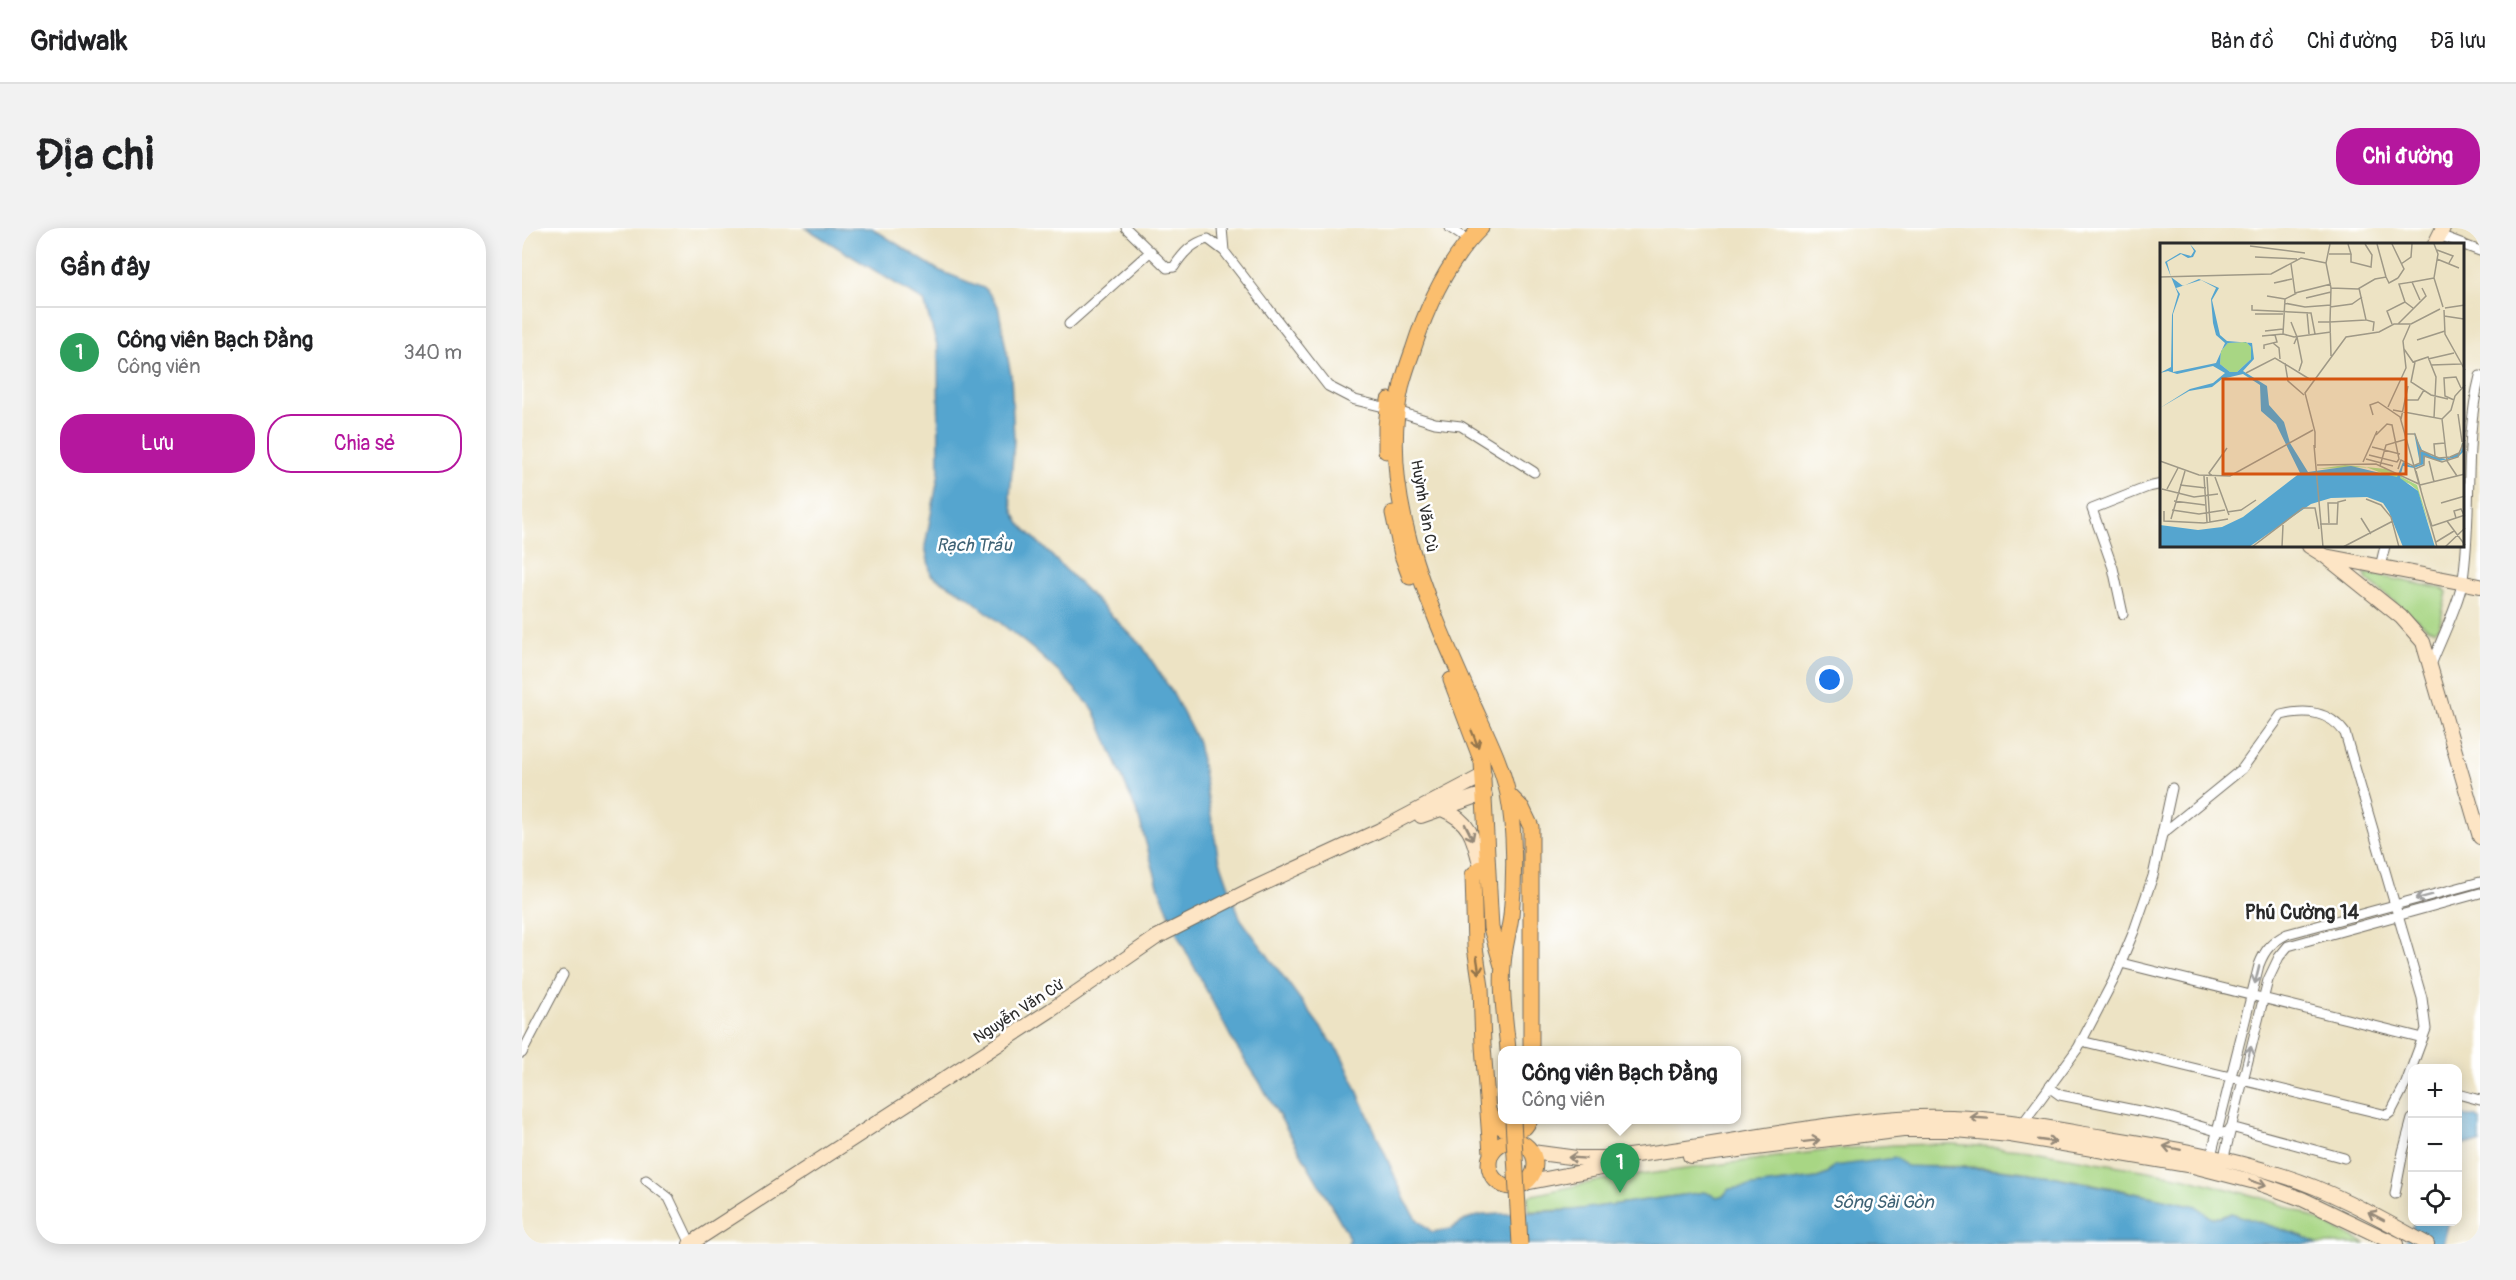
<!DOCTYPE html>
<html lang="vi">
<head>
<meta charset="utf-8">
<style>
	body { margin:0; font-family:Pangolin,sans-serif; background:#f2f2f2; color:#202124 }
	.controls { position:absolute; right:18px; bottom:18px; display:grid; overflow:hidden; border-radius:12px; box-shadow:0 3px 15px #0003 }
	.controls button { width:54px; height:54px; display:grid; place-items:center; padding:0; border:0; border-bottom:2px solid #e0e0e0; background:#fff; color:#202124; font:30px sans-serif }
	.you { position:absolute; left:1308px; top:452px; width:21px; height:21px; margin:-15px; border:4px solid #fff; border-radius:50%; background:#1a73e8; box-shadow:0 0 0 9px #1a73e833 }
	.badge { display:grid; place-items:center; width:39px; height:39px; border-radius:50%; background:#b5179e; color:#fff; font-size:20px; font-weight:700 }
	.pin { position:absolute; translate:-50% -50px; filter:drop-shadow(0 2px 3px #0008) }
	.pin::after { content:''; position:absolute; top:32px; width:21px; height:18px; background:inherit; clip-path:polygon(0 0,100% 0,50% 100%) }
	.popup { position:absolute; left:976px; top:818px; width:243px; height:78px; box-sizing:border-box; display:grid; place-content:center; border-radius:12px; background:#fff; filter:drop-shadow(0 2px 4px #0005); font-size:20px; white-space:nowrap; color:#757577 }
	.popup b { font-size:22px; color:#202124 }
	.popup::after { content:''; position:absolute; left:50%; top:100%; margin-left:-12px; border:12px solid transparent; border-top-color:#fff }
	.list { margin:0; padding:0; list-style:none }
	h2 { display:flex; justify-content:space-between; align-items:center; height:78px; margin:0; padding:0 24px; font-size:26px }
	h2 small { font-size:20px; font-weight:400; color:#757577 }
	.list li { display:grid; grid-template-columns:39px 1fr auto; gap:18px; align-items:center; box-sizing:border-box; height:90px; padding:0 24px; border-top:2px solid #e0e0e0 }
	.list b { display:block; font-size:22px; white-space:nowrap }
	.list p { margin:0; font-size:20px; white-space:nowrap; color:#757577 }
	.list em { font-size:20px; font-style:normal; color:#757577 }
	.actions { display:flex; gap:12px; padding:18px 24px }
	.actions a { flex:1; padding:14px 0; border:2px solid #b5179e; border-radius:24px; text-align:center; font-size:21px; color:#b5179e }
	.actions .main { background:#b5179e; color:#fff }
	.icon { flex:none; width:33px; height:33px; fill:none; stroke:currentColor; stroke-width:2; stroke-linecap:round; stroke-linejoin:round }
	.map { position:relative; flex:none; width:1958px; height:1016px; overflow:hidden; border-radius:24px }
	header { display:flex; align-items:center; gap:36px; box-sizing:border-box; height:84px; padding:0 30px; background:#fff; border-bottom:2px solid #e0e0e0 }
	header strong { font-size:28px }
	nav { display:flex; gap:33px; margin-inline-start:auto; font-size:21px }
	.intro { display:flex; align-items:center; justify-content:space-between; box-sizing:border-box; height:144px; padding:0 36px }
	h1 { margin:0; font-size:42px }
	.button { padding:15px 27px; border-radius:24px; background:#b5179e; color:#fff; font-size:21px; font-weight:700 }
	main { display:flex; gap:36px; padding:0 36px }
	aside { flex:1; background:#fff; border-radius:24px; box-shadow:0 3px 15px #0003 }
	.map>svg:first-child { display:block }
	.green { fill:#a8d684; stroke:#6a8058; stroke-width:1.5 }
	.water { fill:#55a5cf; stroke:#40687d; stroke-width:1.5 }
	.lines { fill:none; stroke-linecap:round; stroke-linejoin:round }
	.street-casing { stroke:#6f6b61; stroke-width:11 }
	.secondary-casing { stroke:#6f6b61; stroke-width:16 }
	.primary-casing { stroke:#6f6b61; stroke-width:17 }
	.street { stroke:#fff; stroke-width:9 }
	.secondary { stroke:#fde5c5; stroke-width:14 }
	.primary { stroke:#fbbe6e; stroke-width:15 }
	.primary-bridge-casing { stroke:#6f6b61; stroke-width:17; stroke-linecap:butt }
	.primary-bridge { stroke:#fbbe6e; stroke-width:15 }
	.oneway { stroke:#93744c }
	.oneway2 { stroke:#948878 }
	.oneway3 { stroke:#a0a0a0 }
	.labels { text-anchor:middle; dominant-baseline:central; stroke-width:5; stroke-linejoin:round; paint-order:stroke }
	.street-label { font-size:16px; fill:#2b2b2b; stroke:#fff }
	.water-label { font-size:18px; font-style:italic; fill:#3e6275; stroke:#fff }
	.quarter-label { font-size:20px; font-weight:bold; fill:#2b2b2b; stroke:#fff }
	.inset-road { fill:none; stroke:#9f9987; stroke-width:1.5 }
	.view { fill:#d5540f; fill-opacity:0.15; stroke:#d5540f; stroke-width:3 }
	.inset-edge { fill:none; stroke:#2b2b2b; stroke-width:3 }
</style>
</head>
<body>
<header>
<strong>Gridwalk</strong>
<nav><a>Bản đồ</a><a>Chỉ đường</a><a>Đã lưu</a></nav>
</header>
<div class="intro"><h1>Địa chỉ</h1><a class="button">Chỉ đường</a></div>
<main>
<aside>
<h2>Gần đây<small></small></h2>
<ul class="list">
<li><span class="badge" style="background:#2e9e5b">1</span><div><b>Công viên Bạch Đằng</b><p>Công viên</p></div><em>340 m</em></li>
</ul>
<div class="actions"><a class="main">Lưu</a><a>Chia sẻ</a></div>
</aside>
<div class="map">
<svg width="1958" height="1016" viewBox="0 0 1958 1016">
	<rect width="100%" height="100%" fill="#fff"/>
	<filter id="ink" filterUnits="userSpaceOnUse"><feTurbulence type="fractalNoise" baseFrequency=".0167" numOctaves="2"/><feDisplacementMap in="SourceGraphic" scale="12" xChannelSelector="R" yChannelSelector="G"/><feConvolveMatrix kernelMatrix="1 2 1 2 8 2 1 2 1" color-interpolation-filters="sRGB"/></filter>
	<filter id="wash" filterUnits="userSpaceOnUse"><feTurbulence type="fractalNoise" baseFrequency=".008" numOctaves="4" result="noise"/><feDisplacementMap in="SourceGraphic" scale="24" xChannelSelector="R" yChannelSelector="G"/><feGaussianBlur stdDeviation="1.35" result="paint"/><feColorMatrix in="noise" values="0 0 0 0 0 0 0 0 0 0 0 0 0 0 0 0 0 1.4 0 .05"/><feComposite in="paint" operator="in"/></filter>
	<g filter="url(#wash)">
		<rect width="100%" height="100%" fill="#ede3c4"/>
		<path class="green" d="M 1843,345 L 1921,361 L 1925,364 L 1917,399 L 1913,402 L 1907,401 L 1845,352 Z
			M 1428,916 L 1500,921 L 1660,949 L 1744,971 L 1779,984 L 1844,1016 L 1796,1016 L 1780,1008 L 1709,985 C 1695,993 1686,990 1675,978 C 1610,965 1545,948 1478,941 C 1420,935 1363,940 1306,946 L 1295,950 L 1208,961 L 1202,967 L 1195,970 L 1183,964 L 1051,982 L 1007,983 L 1006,968 L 1081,952 L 1308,922 L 1372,917 Z"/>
		<path class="water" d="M 284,0 L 350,0 L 416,42 L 464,61 L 476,78 L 489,147 L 492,212 L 488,269 L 491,283 L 498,296 L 621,419 L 650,464 L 676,514 L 696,627 L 718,690 L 820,828 L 884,974 L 896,992 L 910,1004 L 929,1001 L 947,990 L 961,987 L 1051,982 L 1183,964 L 1195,969 L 1202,967 L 1207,961 L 1295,950 L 1306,946 L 1312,938 L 1374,930 L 1384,938 L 1476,941 L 1529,948 L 1675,978 C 1686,990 1695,993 1709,985 L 1780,1008 L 1796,1016 L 826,1016 L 827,1011 L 823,1001 L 737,853 L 712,815 L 656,708 L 636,657 L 616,587 L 572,482 L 543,450 L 511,421 L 445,368 L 409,347 L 403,318 L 417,245 L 416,120 L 402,73 Z
			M 1936,888 L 1952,888 L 1958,891 L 1958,915 L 1941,916 L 1936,919 Z
			M 1893,994 L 1927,994 L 1921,1016 L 1882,1016 Z"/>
	</g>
	<g filter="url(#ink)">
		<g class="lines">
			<defs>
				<path id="street" d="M 604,0 L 645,40 L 652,39 C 661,25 670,15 686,11 L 702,23
					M 700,0 L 702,23 L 806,158 L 833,172 L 866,180
					M 928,0 L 946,12
					M 1917,7 L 1941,16
					M 1942,17 L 1958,23
					M 547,96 L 629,23
					M 875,183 L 913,195 L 939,198 L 1012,244
					M 1858,339 L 1863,318
					M 1601,386 L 1591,340 L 1570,281 L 1626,259 L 1640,256
					M 1909,437 C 1918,414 1938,373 1941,351 C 1951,283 1941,214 1958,148
					M 1599,735 L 1901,810
					M 1559,813 L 1865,887 L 1869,884 L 1884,855 L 1904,801 L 1900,770 L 1823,505 C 1807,483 1785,481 1759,487 L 1720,541 L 1640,606
					M 0,825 L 41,747
					M 1527,859 L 1538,867 L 1647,889 L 1701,905 L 1706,904 L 1709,899 L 1822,930
					M 1936,866 L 1958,872
					M 1501,895 L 1556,820 L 1591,753 L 1612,703 L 1631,648 L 1650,560
					M 1688,932 L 1737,737 C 1743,721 1750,714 1765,706 L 1958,654
					M 1700,937 L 1746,752 L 1757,729 L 1766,718 L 1958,665
					M 124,952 L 147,970 L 169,1016
					M 1873,966 L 1881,924 L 1890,891"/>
				<path id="secondary" d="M 1913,16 L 1921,0
					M 1787,318 L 1803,328 L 1958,358
					M 1803,328 L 1879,389 L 1901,414 L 1958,609
					M 920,581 C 949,593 952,611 959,640
					M 899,588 L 953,569 L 963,568
					M 1010,924 L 1055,930 L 1087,930 C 1191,920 1293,893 1397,889 C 1453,887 1508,896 1563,906 C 1630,917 1698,927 1762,948 C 1813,964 1859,991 1905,1016
					M 1168,928 L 1381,902 L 1434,902 L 1488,907 L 1671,938 L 1733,954 L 1780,971 L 1874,1016
					M 1003,955 L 1095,937
					M 168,1016 L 529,782 L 635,709 L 730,661 L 858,602 L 962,547"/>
				<path id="primary" d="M 959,0 C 926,32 905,78 891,122 C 887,133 883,144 880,156 C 855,262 904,371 946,465 C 960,498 978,530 986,566 C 993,602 993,651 989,688 C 987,704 982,720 981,737 C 978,763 984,796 986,822
					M 864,223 L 864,198 L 867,172
					M 871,285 L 880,327 L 888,349
					M 929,452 L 960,534 L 969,700 L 980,738
					M 986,566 L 1000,580 L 1009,599 L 1009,822
					M 959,640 L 951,647 L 953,719 L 959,759 L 961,818 L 969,925
					M 966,883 C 975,900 985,906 1003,899 L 1008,892
					M967 936a23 23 0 1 1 46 0a23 23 0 1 1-46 0Z"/>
			</defs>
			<use href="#street" class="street-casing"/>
			<use href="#secondary" class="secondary-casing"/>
			<use href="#primary" class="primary-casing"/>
			<use href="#street" class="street"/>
			<use href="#secondary" class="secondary"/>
			<use href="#primary" class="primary"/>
			<defs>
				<path id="primary-bridge" d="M 991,892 L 998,1016"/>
			</defs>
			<use href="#primary-bridge" class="primary-bridge-casing"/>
			<use href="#primary-bridge" class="primary-bridge"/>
		</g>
		<defs><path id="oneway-shaft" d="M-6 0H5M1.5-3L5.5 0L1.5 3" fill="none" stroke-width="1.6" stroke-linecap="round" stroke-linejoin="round" transform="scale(1.5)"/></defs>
		<g class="oneway">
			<use href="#oneway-shaft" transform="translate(953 511) rotate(68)"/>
			<use href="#oneway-shaft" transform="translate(956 737) rotate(81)"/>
		</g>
		<g class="oneway2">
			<use href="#oneway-shaft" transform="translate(947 604) rotate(63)"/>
			<use href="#oneway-shaft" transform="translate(1457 890) rotate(-176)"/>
			<use href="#oneway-shaft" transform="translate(1289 913) rotate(-7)"/>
			<use href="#oneway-shaft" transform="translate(1525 913) rotate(8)"/>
			<use href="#oneway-shaft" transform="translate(1650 920) rotate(-168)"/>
			<use href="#oneway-shaft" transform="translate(1055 930) rotate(-176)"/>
			<use href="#oneway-shaft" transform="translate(1736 955) rotate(18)"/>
			<use href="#oneway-shaft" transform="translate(1854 988) rotate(-152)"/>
		</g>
		<g class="oneway3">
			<use href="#oneway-shaft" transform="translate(1902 669) rotate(165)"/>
			<use href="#oneway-shaft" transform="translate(1735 747) rotate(104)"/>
			<use href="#oneway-shaft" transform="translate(1727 827) rotate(-76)"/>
		</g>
	</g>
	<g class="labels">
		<g class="street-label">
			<text transform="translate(902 278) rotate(80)">Huỳnh Văn Cù</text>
			<text transform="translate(497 783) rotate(-33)">Nguyễn Văn Cừ</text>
		</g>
		<g class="water-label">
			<text x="452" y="317">Rạch Trầu</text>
			<text x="1361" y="974">Sông Sài Gòn</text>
		</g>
		<g class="quarter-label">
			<text x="1780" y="684">Phú Cường 14</text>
		</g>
	</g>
	<g transform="translate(1638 15)">
		<rect width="304" height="304" fill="#ede3c4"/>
		<path d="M 86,99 L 91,104 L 92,115 L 77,129 L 70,129 L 60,121 L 61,108 L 68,100 ZM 185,222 L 226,226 L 257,242 L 271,287 L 257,247 L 250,241 L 206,224 L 157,226 Z" fill="#a8d684"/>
		<path d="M 30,1 L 36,8 L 33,14 L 28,15 L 21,11 L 7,19 L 11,34 L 23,43 L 39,36 L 59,45 L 52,57 L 60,92 L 67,98 L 92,100 L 94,116 L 83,128 L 107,143 L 109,162 L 124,179 L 130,200 L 148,229 L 191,223 L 237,234 L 243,219 L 251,223 L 260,221 L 254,189 L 262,207 L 272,213 L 286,216 L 301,209 L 302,199 L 303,209 L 298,214 L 279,218 L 265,213 L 264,221 L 254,225 L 243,223 L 240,235 L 258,248 L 275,304 L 243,304 L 229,269 L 223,260 L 207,254 L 171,255 L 151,261 L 89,304 L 0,304 L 0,282 L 38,287 L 62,284 L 83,274 L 140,230 L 116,181 L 101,168 L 100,142 L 83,131 L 62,136 L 52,144 L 29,148 L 0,165 L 30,146 L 53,140 L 65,130 L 53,123 L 17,131 L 8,128 L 0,130 L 11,124 L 12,72 L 18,51 L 5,19 L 20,10 L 31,13 L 34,8 ZM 41,37 L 56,45 L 51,56 L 53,80 L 56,92 L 65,100 L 56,120 L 13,129 L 13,71 L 20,51 L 16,45 ZM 86,99 L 91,104 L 91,116 L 77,129 L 70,129 L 60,121 L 61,108 L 68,100 Z" fill="#55a5cf" fill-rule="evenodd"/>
		<path class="inset-road" d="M 170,1 L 166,20 L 171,45 L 170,79 L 206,77M 217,1 L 226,34M 232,1 L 244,26 L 238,35M 274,1 L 278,11 L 274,35 L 283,64M 90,3 L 145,10M 277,7 L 293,13 L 289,20M 169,11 L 191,11 L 188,1M 191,11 L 191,19 L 211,24 L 212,12 L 205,1M 95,14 L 137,16M 277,16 L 299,25M 131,21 L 135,50 L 171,41M 241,21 L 251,14 L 252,1M 0,34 L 111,31 L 141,15 L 166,20M 252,39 L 274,35M 114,40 L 132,36M 171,45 L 198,46 L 215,36 L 226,34 L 229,40 L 238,35M 199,45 L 206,77 L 214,79 L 213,88M 137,50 L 125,56 L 123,91 L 134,94 L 171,89M 107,53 L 125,56M 146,55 L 171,49M 124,60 L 145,64 L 171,62M 92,62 L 92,67 L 151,70 L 155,91M 170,64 L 192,61 L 202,54M 253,65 L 245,59 L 239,41 L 252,39 L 260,57M 285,65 L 305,62M 284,67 L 285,91 L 305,127M 147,69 L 149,91M 95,71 L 123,71M 284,73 L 304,76M 131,79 L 137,94 L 134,101M 158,79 L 170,79 L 171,113M 232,81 L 227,68 L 245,59M 238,81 L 266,53 L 262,45M 105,88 L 123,86M 102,93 L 123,91M 137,94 L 142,119 L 139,128M 257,97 L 285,88M 113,100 L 119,105 L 120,116M 104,106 L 104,102 L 117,99 L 115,92M 244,106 L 253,119 L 268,114 L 276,134 L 274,175M 268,116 L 294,110M 255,119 L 251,139 L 271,152 L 288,156M 125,120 L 128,138 L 144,152M 271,122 L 301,121M 86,130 L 115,115 L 151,137M 245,157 L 258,157 L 264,147M 294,157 L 285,153 L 284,135 L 296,134 L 301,145M 228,164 L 246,125 L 243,98 L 250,82M 233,167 L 282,176 L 291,167 L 295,153 L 305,142M 298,171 L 302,199M 213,172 L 210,162 L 218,159 L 240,174 L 277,304M 241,176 L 248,143M 282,176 L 287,218 L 297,233M 245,191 L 255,191 L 260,207M 154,202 L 163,304M 212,204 L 240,211M 155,205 L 155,189 L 145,150 L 186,94 L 219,89 L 234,81 L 251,81 L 280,66M 209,212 L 237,219 L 239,216 L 232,182 L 227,181 L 216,192M 275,213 L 274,201 L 285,200M 206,216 L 233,223M 0,218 L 39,232 L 70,233 L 153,187M 269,218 L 274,239M 203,219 L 217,188M 157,222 L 216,221 L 261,242M 220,223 L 226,202 L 247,196M 238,226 L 241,217 L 253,223 L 260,220 L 260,207 L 279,215 L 290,214 L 299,210 L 305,197M 255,226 L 264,222 L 264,213 L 282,219 L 298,214 L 303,200M 256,228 L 261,247M 44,233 L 47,279M 52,233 L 49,230 L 67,205M 47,234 L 50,280M 55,234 L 69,272M 20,242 L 46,245M 260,242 L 305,231M 2,246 L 34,254 L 58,251M 7,246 L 18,225M 206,256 L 221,262 L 231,274 L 239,304M 14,258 L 45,262M 281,260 L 305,253M 265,262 L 272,283M 12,267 L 39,271 L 65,267M 4,268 L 4,278 L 44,280 L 68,276M 67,269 L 81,267 L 96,257M 201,275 L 211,291M 296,275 L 294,268 L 301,266 L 304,272M 11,276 L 25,228M 287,278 L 305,302M 169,280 L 168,260 L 178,260M 160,281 L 177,281 L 178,259 L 186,257M 272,283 L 305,272M 276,299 L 294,288M 92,304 L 143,265 L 155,265 L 159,286M 122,304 L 123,282M 183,304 L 233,278M 285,304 L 305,285"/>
		<path class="view" d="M 63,136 L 246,136 L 246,231 L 63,231 Z"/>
		<rect width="304" height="304" class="inset-edge"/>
	</g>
</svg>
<div class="controls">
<button>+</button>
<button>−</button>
<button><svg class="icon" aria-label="locate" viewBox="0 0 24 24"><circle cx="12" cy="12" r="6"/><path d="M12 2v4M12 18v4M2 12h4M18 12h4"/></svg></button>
</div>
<div class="you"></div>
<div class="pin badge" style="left:1098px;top:965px;background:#2e9e5b">1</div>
<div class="popup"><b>Công viên Bạch Đằng</b>Công viên</div>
</div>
</main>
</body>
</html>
